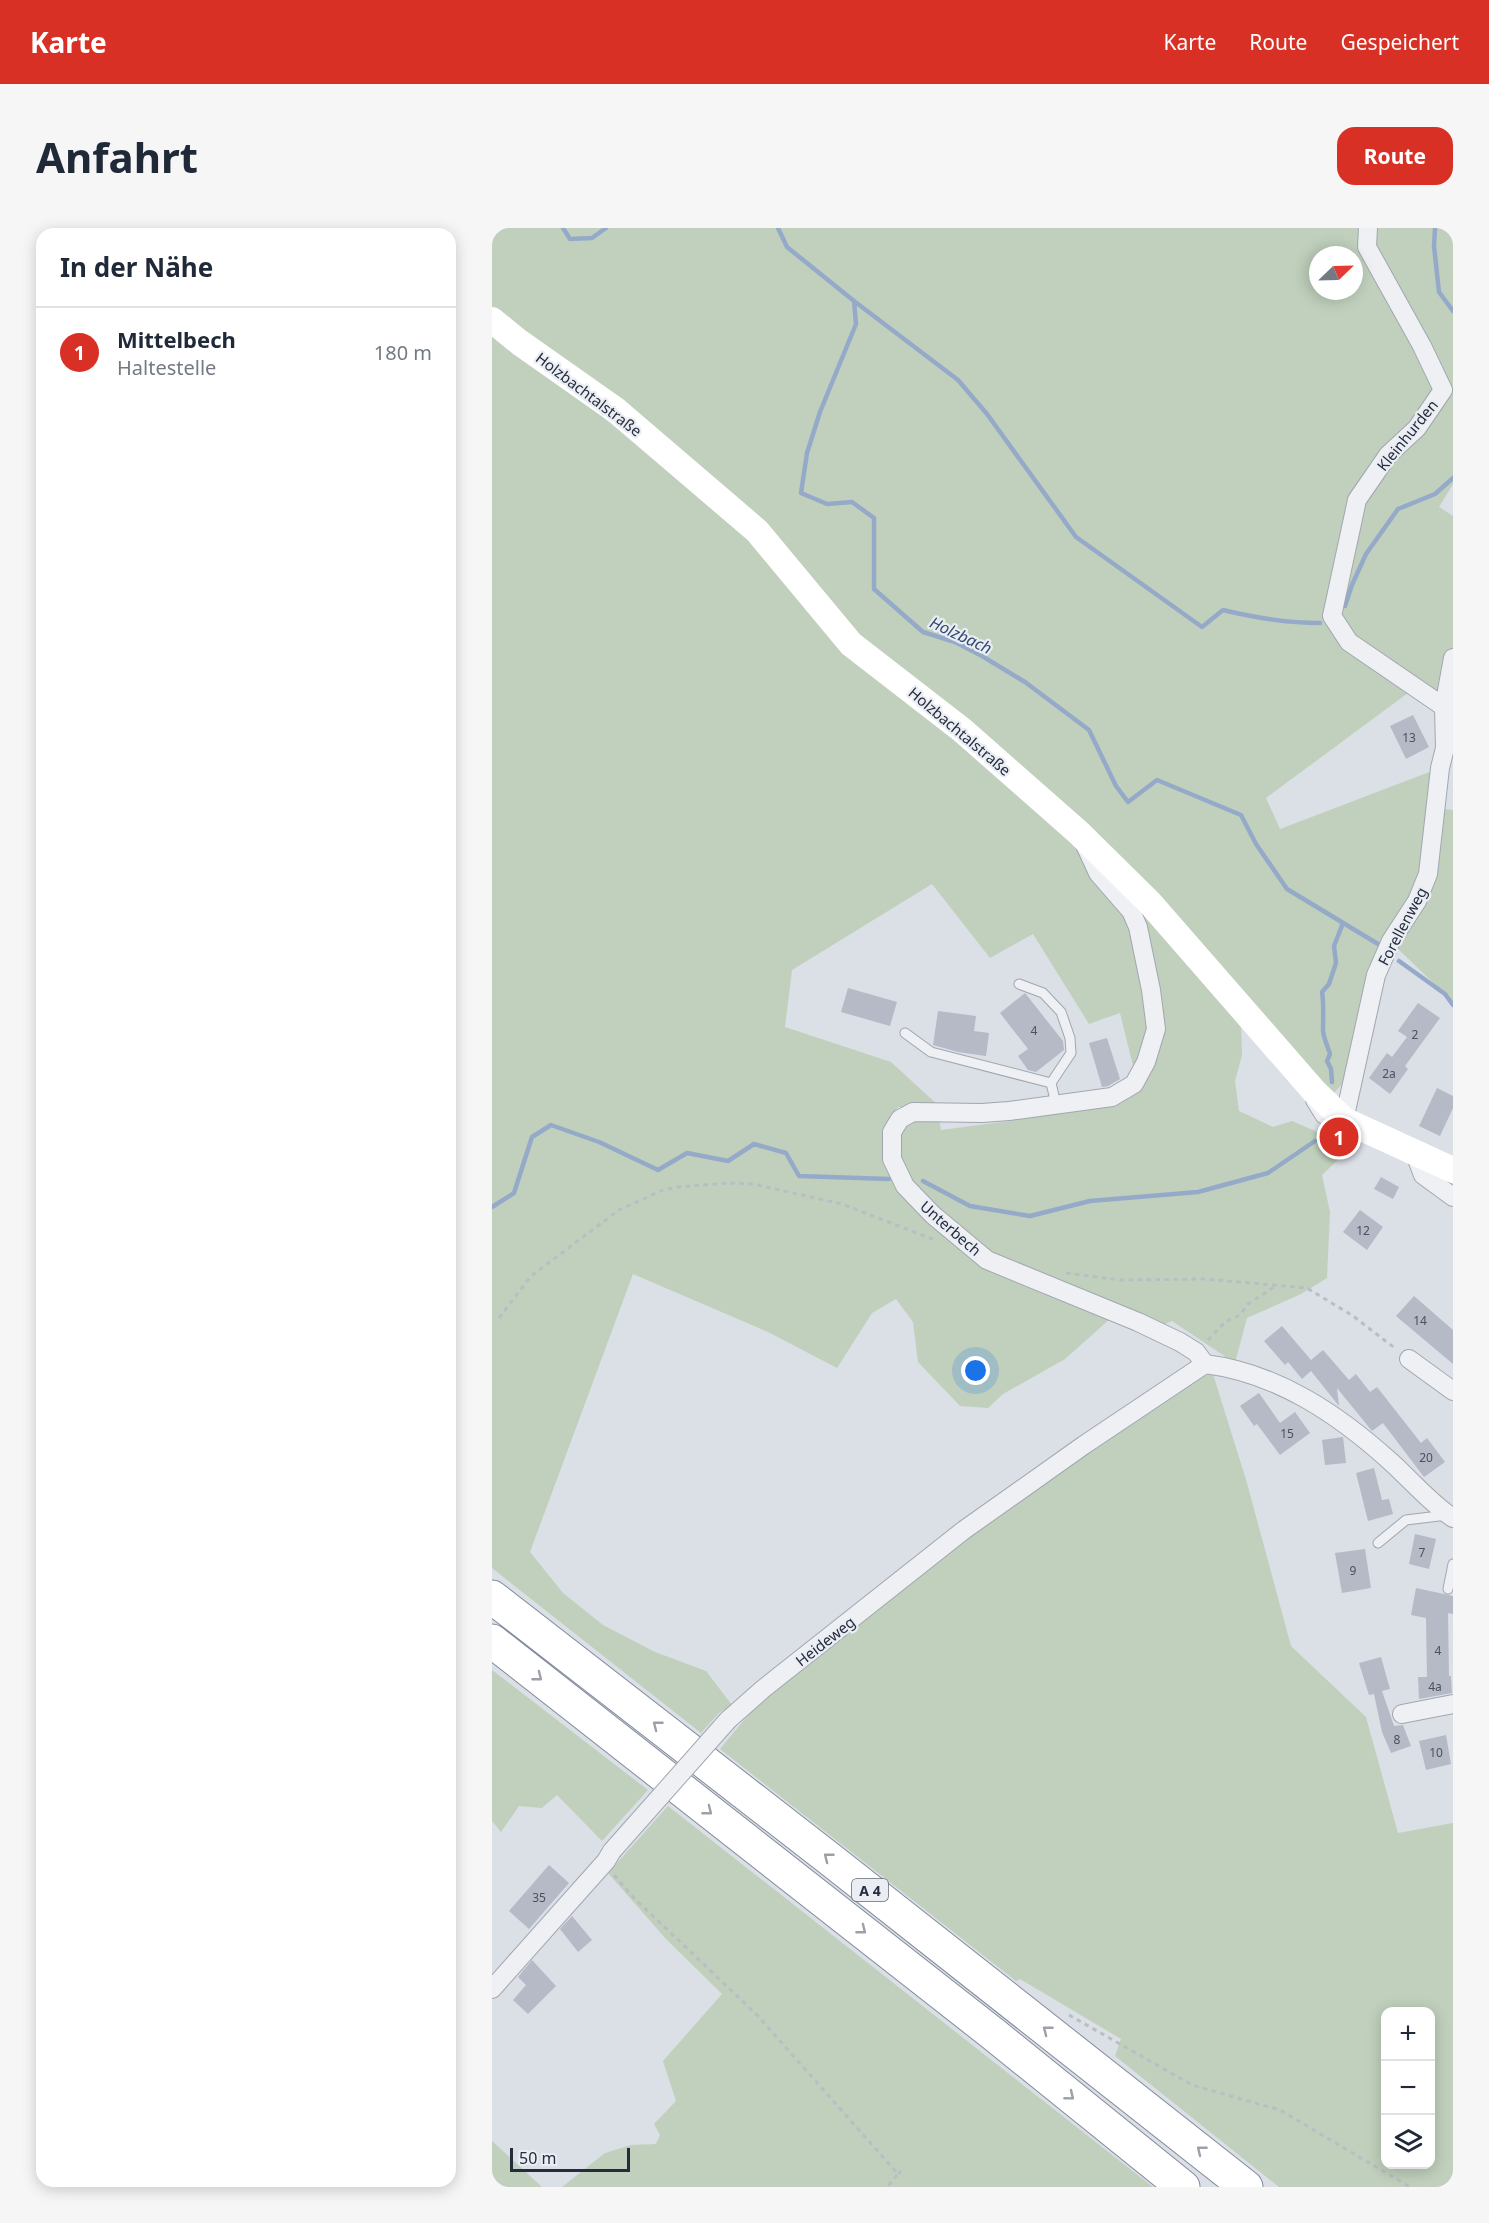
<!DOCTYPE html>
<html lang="de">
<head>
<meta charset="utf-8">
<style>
	body { margin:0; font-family:"Noto Sans",sans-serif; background:#f6f6f7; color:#1f2937 }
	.controls { position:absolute; right:18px; bottom:18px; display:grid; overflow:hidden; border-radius:12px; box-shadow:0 3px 15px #0003 }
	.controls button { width:54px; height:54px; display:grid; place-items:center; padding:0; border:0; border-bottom:2px solid #e0e1e3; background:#fff; color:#1f2937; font:30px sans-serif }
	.compass { position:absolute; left:817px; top:18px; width:54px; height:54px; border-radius:50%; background:#fff; box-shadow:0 3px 15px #0003; rotate:67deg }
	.scale { position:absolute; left:18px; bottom:15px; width:120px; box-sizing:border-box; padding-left:6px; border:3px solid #252c3c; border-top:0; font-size:16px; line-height:21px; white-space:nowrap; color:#252c3c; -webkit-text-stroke:4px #eaeef4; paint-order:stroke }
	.you { position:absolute; left:484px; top:1143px; width:21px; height:21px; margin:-15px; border:4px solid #fff; border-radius:50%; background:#1a73e8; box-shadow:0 0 0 9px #1a73e833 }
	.badge { display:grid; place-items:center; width:39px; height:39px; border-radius:50%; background:#d93025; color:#fff; font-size:20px; font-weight:700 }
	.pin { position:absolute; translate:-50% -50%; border:3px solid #fff; box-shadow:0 2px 6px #0006 }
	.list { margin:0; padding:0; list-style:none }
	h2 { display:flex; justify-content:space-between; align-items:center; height:78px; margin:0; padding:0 24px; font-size:26px }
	h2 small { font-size:20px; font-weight:400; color:#747a83 }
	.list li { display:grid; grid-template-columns:39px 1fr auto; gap:18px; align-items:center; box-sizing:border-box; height:90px; padding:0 24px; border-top:2px solid #e0e1e3 }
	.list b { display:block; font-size:22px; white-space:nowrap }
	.list p { margin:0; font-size:20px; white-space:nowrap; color:#747a83 }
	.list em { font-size:20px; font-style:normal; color:#747a83 }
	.icon { flex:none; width:33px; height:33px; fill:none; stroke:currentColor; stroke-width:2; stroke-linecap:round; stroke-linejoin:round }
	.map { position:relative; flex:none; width:961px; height:1959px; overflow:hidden; border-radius:18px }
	header { display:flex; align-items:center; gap:36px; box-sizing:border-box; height:84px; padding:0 30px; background:#d93025; color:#fff }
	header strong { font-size:28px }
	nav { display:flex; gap:33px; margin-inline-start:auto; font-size:21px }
	.intro { display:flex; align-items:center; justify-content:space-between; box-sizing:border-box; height:144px; padding:0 36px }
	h1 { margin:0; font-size:42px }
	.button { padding:15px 27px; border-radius:18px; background:#d93025; color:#fff; font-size:21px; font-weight:700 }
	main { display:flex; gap:36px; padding:0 36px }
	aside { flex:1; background:#fff; border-radius:18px; box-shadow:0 3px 15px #0003 }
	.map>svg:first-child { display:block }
	.green { fill:#c0d0bc; fill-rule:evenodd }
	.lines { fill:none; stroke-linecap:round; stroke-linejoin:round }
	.stream { stroke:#95aac8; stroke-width:4.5 }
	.building { fill:#b5bac6 }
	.lane-casing { stroke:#a1a6b0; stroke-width:11 }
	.street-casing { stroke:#a1a6b0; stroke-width:20 }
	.highway-casing { stroke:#828b9d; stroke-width:35 }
	.path { stroke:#babdc4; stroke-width:3; stroke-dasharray:4.5 4.5; stroke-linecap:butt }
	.lane { stroke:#eef0f4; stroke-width:9 }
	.street { stroke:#eef0f4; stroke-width:18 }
	.secondary { stroke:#fff; stroke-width:26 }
	.highway { stroke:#fff; stroke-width:33 }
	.street-bridge-casing { stroke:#a1a6b0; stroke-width:20; stroke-linecap:butt }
	.street-bridge { stroke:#eef0f4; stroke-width:18 }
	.oneway { stroke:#9da0a7 }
	.labels { text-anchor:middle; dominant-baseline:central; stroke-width:4.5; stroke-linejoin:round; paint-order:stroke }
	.number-label { font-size:12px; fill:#49505e }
	.shield { fill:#eaeef4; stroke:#606673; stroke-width:1.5 }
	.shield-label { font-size:14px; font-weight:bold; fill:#252c3c }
	.street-label { font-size:15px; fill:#252c3c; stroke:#eaeef4 }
	.water-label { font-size:16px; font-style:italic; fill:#2f4870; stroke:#eaeef4 }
</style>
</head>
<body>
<header>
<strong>Karte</strong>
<nav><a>Karte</a><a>Route</a><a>Gespeichert</a></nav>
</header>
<div class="intro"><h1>Anfahrt</h1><a class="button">Route</a></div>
<main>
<aside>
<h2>In der Nähe<small></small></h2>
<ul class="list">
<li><span class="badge">1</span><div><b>Mittelbech</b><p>Haltestelle</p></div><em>180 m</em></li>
</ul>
</aside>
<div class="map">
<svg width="961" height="1959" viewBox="0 0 961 1959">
	<rect width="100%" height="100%" fill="#dbdfe6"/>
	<path class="green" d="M 0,0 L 961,0 L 961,256 L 947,279 L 961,288 L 961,430 L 952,479 L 924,459 L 774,570 L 788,601 L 948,540 L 943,580 L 961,582 L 961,774 L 899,714 L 877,738 L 852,854 L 843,864 L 835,864 L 766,785 L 365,411 L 274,296 L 93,174 L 255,311 L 351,422 L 462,507 L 579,614 L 650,684 L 749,793 L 750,827 L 743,853 L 747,883 L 781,899 L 800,893 L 823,903 L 855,923 L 830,947 L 838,984 L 835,1050 L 809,1066 L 755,1090 L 743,1135 L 680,1093 L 654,1105 L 619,1090 L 573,1131 L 511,1166 L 496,1180 L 468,1178 L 426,1134 L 421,1094 L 404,1071 L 380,1085 L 345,1140 L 276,1104 L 141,1046 L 38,1324 L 71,1365 L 111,1397 L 163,1424 L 214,1443 L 240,1477 L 227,1485 L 209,1505 L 0,1340 ZM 826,27 L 862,27 L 862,63 L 826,63 ZM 440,656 L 498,730 L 541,706 L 597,796 L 628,785 L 647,862 L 631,873 L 518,893 L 449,902 L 447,890 L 421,891 L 410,899 L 394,939 L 391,903 L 406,879 L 447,878 L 399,834 L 293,799 L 300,742 Z
		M 721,1146 L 755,1255 L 799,1418 L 874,1489 L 906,1605 L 961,1595 L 961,1959 L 787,1959 L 623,1828 L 629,1811 L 528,1751 L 524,1753 L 228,1521 L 257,1486 L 300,1448 L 532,1265 L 707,1149 ZM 894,1784 L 938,1784 L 938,1936 L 894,1936 Z
		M 0,1442 L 156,1562 L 110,1613 L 65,1567 L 50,1580 L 27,1578 L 9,1604 L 0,1593 Z
		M 176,1578 L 661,1959 L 70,1959 L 113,1925 L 139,1917 L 164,1916 L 168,1907 L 162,1896 L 184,1873 L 171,1833 L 230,1766 L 174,1711 L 116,1645 Z
		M 0,1913 L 50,1959 L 0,1959 Z"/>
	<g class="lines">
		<path class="stream" d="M 71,0 L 78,11 L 100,10 L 114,0
			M 286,0 L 295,19 L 362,73 L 364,96 L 328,184 L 315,225 L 309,265 L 335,276 L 360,274 L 382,290 L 382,361 L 431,404 L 463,414 L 490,428 L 533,454 L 597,502 L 624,558 L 636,574 L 665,552 L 749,587 L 764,616 L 795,661 L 886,716
			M 943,0 L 942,18 L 947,64 L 961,83
			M 362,73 L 466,152 L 495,186 L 584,309 L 710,399 L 731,382 C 764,390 795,395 828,395
			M 853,378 L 860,357 L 874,326 L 906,281 L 943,266 L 961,250
			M 907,733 L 953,766 L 961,777
			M 840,854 L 839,841 L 835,833 L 838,826 C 836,819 831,809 831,802 C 831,792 832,774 830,764 L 837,756 L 844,735 L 842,718 L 851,695
			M 431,953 L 478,978 L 538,988 L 598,973 L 706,964 L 776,945 L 823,913
			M 0,979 L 22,965 L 40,909 L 59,897 L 107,914 L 166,942 L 195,925 L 236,933 L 262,916 L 294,925 L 307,948 L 397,951"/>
	</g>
	<path class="building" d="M 921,487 L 937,519 L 914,531 L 898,498 Z
		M 356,760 L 405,774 L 398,798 L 349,784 Z
		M 533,765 L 571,813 L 572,822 L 544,844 L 536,842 L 526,828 L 536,821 L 508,785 Z
		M 926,775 L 948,790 L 913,838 L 916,841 L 898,866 L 877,850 L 895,825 L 900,829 L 915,809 L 906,803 Z
		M 446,783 L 484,788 L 482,803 L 497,805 L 494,828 L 466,824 L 441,817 Z
		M 615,810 L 628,851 L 616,858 L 610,859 L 597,815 Z
		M 945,860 L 961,868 L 961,880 L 948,908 L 927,898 Z
		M 889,949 L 907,959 L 901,971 L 882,961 Z
		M 868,982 L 891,999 L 875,1022 L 851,1004 Z
		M 922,1068 L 961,1102 L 961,1136 L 904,1088 Z
		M 790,1098 L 819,1132 L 831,1122 L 857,1152 L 864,1146 L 878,1164 L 885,1159 L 929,1215 L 935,1210 L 953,1234 L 932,1249 L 891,1195 L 880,1203 L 845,1160 L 847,1178 L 819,1143 L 810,1151 L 796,1134 L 793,1137 L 772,1113 Z
		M 767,1165 L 788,1195 L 803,1184 L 818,1205 L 788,1227 L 765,1196 L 762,1198 L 748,1178 Z
		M 851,1209 L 854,1235 L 833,1237 L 830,1212 Z
		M 882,1240 L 890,1272 L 897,1271 L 901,1286 L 876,1293 L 864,1245 Z
		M 923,1306 L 944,1311 L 937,1341 L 917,1336 Z
		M 873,1321 L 879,1360 L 850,1365 L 843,1325 Z
		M 924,1360 L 961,1368 L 961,1386 L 956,1385 L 957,1448 L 959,1448 L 960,1465 L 927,1471 L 926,1449 L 935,1449 L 934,1390 L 919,1387 Z
		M 889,1429 L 898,1461 L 890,1463 L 902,1498 L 911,1497 L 919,1518 L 899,1525 L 890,1504 L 882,1466 L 877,1467 L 867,1435 Z
		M 954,1507 L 959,1536 L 934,1542 L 927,1513 Z
		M 57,1637 L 77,1655 L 37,1701 L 17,1683 Z
		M 80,1688 L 100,1712 L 86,1724 L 68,1701 Z
		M 40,1732 L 64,1758 L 36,1786 L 21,1772 L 34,1757 L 26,1749 Z"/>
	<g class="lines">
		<defs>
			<path id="lane" d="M 527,756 L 551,765 L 569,784 L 578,810 L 579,825 L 559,855
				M 413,805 L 439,824 L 559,855 L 564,876
				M 819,874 L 829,890 L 845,899
				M 886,1315 L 914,1292 L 955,1287
				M 956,1361 L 961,1336"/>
			<path id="street" d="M 876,0 L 875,19 L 930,118 L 951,162 L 925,200 L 896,227 L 865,272 L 840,388 L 857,414 L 952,479
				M 593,617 L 606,645 L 639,683 L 646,699 L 659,762 L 664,801 L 654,834 L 642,856 L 620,869 L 517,883 L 490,885 L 421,884 L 408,891 L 400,904 L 400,931 L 413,958 L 441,987 L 495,1032 L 646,1094 L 688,1114 L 704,1124 L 713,1136
				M 852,892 L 884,747 L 899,713 L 925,673 L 936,646 L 948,540 L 953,520 L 952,479 L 961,430
				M 923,926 L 931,947 L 961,969
				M 917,1131 L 961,1163
				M 910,1486 L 961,1476
				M 236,1492 L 271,1461 L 472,1302 L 592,1217 L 713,1136 C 785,1145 846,1186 899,1234 C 919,1252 938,1275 961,1290
				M 0,1761 L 114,1633 L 120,1623"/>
			<path id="highway" d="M 0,1369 L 339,1632 L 754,1959
				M 0,1413 L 500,1805 L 691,1959"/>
		</defs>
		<use href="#lane" class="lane-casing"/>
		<use href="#street" class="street-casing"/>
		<use href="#highway" class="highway-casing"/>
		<path class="path" d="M 574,1045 L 628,1052 L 713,1051 L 815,1060 L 861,1088 L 904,1121
			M 7,1090 L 39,1048 L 127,982 L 171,962 L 185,959 L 237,955 L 261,956 L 350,976 L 443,1012
			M 716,1112 L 733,1094 L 748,1087 L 756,1076 L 785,1057
			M 122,1647 L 142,1670 L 265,1787 L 406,1946 L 395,1959
			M 577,1787 L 700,1857 L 788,1882 L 918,1959
			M 406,1946 L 412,1940"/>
		<use href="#lane" class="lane"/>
		<use href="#street" class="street"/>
		<path class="secondary" d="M 0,92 L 27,114 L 125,183 L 265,303 L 359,416 L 470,502 L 587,605 L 658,675 L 822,863 L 852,892 L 961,942"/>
		<use href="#highway" class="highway"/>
		<defs>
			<path id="street-bridge" d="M 120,1623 L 236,1492"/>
		</defs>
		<use href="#street-bridge" class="street-bridge-casing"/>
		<use href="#street-bridge" class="street-bridge"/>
	</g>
	<defs><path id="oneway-chevron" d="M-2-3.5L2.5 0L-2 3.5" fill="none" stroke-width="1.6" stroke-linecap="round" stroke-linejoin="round" transform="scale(1.5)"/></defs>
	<g class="oneway">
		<use href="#oneway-chevron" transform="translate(46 1449) rotate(38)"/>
		<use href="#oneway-chevron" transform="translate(165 1497) rotate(-142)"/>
		<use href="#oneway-chevron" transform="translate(216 1583) rotate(38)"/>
		<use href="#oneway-chevron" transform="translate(336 1629) rotate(-142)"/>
		<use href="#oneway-chevron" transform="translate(370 1702) rotate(38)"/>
		<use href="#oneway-chevron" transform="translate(555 1802) rotate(-142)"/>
		<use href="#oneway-chevron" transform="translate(578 1868) rotate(39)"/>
		<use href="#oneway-chevron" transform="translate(709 1922) rotate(-141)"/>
	</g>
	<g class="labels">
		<g class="number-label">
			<text x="917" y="509">13</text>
			<text x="542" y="802">4</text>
			<text x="923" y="806">2</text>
			<text x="897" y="845">2a</text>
			<text x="871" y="1002">12</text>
			<text x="928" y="1092">14</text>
			<text x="795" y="1205">15</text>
			<text x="934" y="1229">20</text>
			<text x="930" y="1324">7</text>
			<text x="861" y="1342">9</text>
			<text x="946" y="1422">4</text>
			<text x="943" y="1458">4a</text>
			<text x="905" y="1511">8</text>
			<text x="944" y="1524">10</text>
			<text x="47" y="1669">35</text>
		</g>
		<rect class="shield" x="360" y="1651" width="36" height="22" rx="4.5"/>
		<g class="shield-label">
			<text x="378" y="1662">A 4</text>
		</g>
		<g class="street-label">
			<text transform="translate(97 166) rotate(37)">Holzbachtalstraße</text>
			<text transform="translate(915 207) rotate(-51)">Kleinhurden</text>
			<text transform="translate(468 503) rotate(40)">Holzbachtalstraße</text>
			<text transform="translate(910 698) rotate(-62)">Forellenweg</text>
			<text transform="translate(459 1000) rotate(41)">Unterbech</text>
			<text transform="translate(333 1413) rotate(-38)">Heideweg</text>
		</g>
		<g class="water-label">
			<text transform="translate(469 407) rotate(25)">Holzbach</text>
		</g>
	</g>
</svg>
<div class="controls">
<button>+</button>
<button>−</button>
<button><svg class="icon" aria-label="layers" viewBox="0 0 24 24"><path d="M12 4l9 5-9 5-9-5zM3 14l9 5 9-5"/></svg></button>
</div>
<svg class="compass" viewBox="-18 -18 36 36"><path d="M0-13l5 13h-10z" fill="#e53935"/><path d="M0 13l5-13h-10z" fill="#747a83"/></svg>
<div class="scale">50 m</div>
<div class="you"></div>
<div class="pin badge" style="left:847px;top:909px">1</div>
</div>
</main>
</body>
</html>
